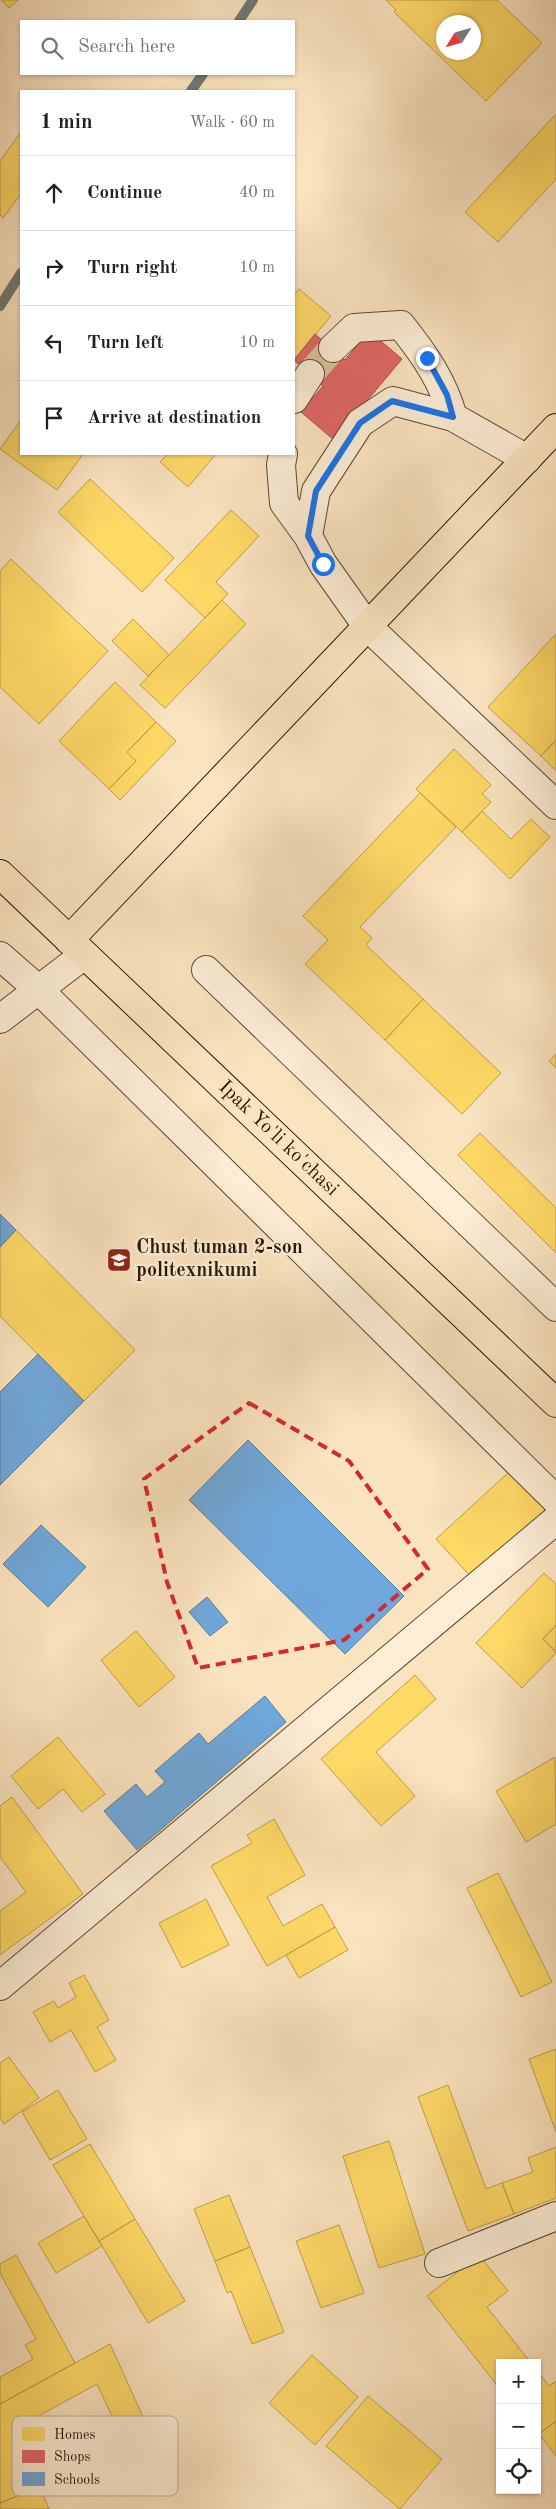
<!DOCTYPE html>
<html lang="en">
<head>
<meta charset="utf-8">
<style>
	body { margin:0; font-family:"Old Standard TT",serif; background:#f6f6f6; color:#202124 }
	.controls { position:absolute; right:15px; bottom:15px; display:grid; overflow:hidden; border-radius:0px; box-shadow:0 1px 4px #0004 }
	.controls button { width:45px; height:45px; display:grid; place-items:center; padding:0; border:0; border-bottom:1px solid #e0e0e0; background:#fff; color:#202124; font:25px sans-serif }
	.compass { position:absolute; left:436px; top:15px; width:45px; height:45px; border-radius:50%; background:#fff; box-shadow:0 1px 4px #0004; rotate:233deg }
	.stop { position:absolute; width:15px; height:15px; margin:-11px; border:4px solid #1a73e8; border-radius:50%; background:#fff }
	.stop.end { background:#1a73e8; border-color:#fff; box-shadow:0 1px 5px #0008 }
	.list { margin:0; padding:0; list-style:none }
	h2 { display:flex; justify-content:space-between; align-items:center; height:65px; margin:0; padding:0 20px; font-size:21px }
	h2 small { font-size:16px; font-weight:400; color:#757577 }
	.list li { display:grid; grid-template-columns:32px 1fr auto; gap:15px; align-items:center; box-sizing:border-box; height:75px; padding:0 20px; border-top:1px solid #e0e0e0 }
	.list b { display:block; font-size:19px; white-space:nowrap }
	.list em { font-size:16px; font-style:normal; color:#757577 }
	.icon { flex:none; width:28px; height:28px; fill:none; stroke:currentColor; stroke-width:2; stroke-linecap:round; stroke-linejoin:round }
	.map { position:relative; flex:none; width:556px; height:2509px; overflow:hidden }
	.search { position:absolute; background:#fff; box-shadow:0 1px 4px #0004; left:20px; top:20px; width:275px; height:55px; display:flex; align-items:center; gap:12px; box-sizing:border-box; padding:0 18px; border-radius:0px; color:#757577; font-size:19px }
	.panel { position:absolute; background:#fff; box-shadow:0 1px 4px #0004; left:20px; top:90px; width:275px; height:365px; border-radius:0px }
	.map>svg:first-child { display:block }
	.homes { fill:#ffd966; stroke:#be9e4a; fill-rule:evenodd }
	.shops { fill:#e06666; stroke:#a84e4a }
	.schools { fill:#6fa8dc; stroke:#597c9c }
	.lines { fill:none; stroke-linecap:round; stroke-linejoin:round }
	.stream { stroke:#707973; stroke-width:10 }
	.minor-tunnel { stroke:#dac4a3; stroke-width:28; stroke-dasharray:28 14; stroke-linecap:butt }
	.minor-casing { stroke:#5c4835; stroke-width:30 }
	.major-casing { stroke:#271507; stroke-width:30 }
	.minor { stroke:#fcedd5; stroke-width:28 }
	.major { stroke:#fae3bf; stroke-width:28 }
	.route { stroke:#1a73e8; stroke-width:6 }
	.marked { fill:none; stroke:#d62828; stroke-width:4; stroke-dasharray:10 6; stroke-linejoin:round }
	.labels { text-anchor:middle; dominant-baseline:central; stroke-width:5; stroke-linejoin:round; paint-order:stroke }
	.street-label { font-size:20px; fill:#271507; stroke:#fcedd5 }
	.poi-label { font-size:20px; font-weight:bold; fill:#271507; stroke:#fcedd5; text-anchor:start }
	.key { fill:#fcedd5; stroke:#bcac97; stroke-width:1 }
	.key-label { font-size:14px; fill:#271507 }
</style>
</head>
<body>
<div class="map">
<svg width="556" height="2509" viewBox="0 0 556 2509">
	<rect width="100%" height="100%" fill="#fae3bf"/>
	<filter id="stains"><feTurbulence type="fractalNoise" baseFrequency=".004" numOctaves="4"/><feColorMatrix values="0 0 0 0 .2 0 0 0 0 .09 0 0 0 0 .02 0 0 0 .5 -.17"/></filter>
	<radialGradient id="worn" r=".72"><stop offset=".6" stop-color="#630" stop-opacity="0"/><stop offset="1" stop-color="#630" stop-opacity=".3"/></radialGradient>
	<path class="homes" d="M 1,0 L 18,0 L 9,8 Z
		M 386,0 L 497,0 L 542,43 L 486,101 L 394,12 L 396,10 ZM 444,22 L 474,22 L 474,52 L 444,52 Z
		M 556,114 L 556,179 L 498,242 L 465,212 Z
		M 21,132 L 21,194 L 3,218 L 0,215 L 0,161 Z
		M 299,289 L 331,316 L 294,360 L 294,295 Z
		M 21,420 L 21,454 L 83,454 L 57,490 L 0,449 Z
		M 168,454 L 216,454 L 188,487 L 160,462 Z
		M 90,479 L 174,558 L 142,592 L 58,512 Z
		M 231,510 L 259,536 L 216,582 L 228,594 L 205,618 L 165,580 Z
		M 11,559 L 108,651 L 39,724 L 0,687 L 0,571 Z
		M 222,600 L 246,624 L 165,708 L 140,685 Z
		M 133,619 L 169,655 L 148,676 L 112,641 Z
		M 556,634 L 556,740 L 541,756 L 488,707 Z
		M 115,682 L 156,722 L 127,752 L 136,761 L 109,789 L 59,741 Z
		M 156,722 L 176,741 L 120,800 L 109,789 L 136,761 L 127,752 Z
		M 556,740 L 556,771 L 541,756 Z
		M 454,749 L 491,785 L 482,794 L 491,802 L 462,832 L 416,789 Z
		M 420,793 L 456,827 L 360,927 L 372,938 L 366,945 L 423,999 L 385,1040 L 305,964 L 328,940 L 303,916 Z
		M 482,811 L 511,839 L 531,819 L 550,837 L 510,879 L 462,832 Z
		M 423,999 L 501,1073 L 462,1114 L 385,1040 Z
		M 556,1054 L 556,1068 L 549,1061 Z
		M 480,1133 L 556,1208 L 556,1253 L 458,1155 Z
		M 16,1230 L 135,1350 L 84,1401 L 0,1316 L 0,1247 Z
		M 510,1471 L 547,1511 L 473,1579 L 436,1539 Z
		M 544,1573 L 556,1584 L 556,1625 L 543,1639 L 556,1653 L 522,1688 L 476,1643 Z
		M 556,1625 L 556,1651 L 543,1639 Z
		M 136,1631 L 175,1677 L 139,1707 L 101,1660 Z
		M 415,1675 L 436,1699 L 376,1752 L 415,1796 L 381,1826 L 321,1759 Z
		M 58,1737 L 105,1794 L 82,1812 L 63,1789 L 38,1809 L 11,1776 Z
		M 555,1757 L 556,1824 L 526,1842 L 496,1791 Z
		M 12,1797 L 83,1894 L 0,1955 L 0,1911 L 26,1892 L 0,1857 L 0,1806 Z
		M 274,1819 L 305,1875 L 267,1897 L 283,1926 L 322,1904 L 335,1927 L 267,1966 L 211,1866 L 252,1843 L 247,1835 Z
		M 498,1873 L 552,1982 L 521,1997 L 467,1888 Z
		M 206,1899 L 229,1945 L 182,1968 L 159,1923 Z
		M 335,1927 L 348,1950 L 299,1978 L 286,1955 Z
		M 84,1975 L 109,2020 L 97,2027 L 116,2060 L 95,2072 L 71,2030 L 50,2042 L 33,2012 L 54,2001 L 58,2008 L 76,1997 L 69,1983 Z
		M 556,2049 L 556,2132 L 529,2059 Z
		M 9,2057 L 39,2098 L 4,2124 L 0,2118 L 0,2063 Z
		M 448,2085 L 486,2189 L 502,2183 L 514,2214 L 468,2231 L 418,2097 Z
		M 58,2090 L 87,2139 L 50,2160 L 22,2112 Z
		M 389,2141 L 425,2254 L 379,2268 L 343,2156 Z
		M 90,2144 L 135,2219 L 99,2241 L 53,2165 Z
		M 556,2147 L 556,2198 L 514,2214 L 502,2183 L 533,2172 L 528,2158 Z
		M 229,2195 L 250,2247 L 215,2261 L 194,2209 Z
		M 84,2216 L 102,2246 L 56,2273 L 38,2243 Z
		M 135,2219 L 185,2301 L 148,2323 L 99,2241 Z
		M 339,2225 L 364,2293 L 321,2308 L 296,2241 Z
		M 250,2247 L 284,2332 L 252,2344 L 231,2291 L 227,2293 L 215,2261 Z
		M 16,2255 L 75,2363 L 0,2404 L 0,2377 L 33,2359 L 25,2345 L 36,2339 L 0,2273 L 0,2264 Z
		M 479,2255 L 508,2291 L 487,2307 L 531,2363 L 500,2363 L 500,2389 L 427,2296 Z
		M 110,2344 L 154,2441 L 0,2503 L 0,2404 ZM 97,2384 L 117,2427 L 27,2460 L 11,2431 Z
		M 312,2355 L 358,2397 L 315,2445 L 269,2403 Z
		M 537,2371 L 549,2386 L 556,2381 L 556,2421 L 537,2436 Z
		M 368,2396 L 442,2459 L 400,2509 L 326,2446 Z
		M 556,2421 L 556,2456 L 539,2434 Z
		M 40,2487 L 49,2509 L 0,2509 L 0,2503 Z"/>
	<path class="shops" d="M 369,331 L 402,359 L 334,440 L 301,412 L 323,386 L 294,360 L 315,334 L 345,360 Z"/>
	<path class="schools" d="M 0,1214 L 16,1230 L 0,1247 Z
		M 38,1354 L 84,1401 L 0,1485 L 0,1392 Z
		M 248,1440 L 404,1596 L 345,1654 L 189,1500 Z
		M 41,1525 L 86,1567 L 48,1607 L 3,1564 Z
		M 207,1597 L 228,1622 L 210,1636 L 189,1612 Z
		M 265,1696 L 286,1722 L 137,1850 L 104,1811 L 136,1784 L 147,1797 L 165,1782 L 155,1771 L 199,1733 L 208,1744 Z"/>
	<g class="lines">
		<path class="stream" d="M 239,21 L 253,0
			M 191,91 L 203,74
			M 0,306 L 21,273"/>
		<path class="minor-tunnel" d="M 310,374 L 333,348"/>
		<defs>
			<path id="minor" d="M 333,348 L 354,328 L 401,325 C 424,354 443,381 453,417
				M 294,399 L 310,374
				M 283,454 L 281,465 L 284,503 L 308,536
				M 527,459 L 453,417 L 393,401 L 360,423 L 316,491 L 308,536 L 323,564 L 367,626 L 556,805
				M 0,956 L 39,990 L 556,1500
				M 206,970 L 556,1307
				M 0,1019 L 84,955
				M 0,1986 L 556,1520
				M 439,2263 L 556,2216"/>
			<g id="major">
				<path id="s1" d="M 0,874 L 556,1403"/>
				<path d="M 69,940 L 556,428"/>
			</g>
		</defs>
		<use href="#minor" class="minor-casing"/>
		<use href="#major" class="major-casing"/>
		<use href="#minor" class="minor"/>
		<use href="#major" class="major"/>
	</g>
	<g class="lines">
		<path class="route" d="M 323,564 L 308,536 L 316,491 L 360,423 L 392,401 L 453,417 L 447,395 L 427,358"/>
	</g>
	<path class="marked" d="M 249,1403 L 349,1461 L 428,1569 L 344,1640 L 198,1668 L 167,1582 L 144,1479 Z"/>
	<defs>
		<symbol id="university-square" viewBox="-11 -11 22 22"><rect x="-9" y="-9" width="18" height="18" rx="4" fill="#8f2418" stroke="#fcedd5"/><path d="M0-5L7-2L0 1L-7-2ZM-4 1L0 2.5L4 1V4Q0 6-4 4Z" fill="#fff"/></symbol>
	</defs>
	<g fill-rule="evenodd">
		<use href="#university-square" x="105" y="1246" width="28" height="28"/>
	</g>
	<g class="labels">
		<g class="street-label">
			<text stroke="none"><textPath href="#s1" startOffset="384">Ipak Yo'li ko'chasi</textPath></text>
		</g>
		<g class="poi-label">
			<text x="136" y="1248">Chust tuman 2-son<tspan x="136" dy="23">politexnikumi</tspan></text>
		</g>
	</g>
	<rect x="12" y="2416" width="166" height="80" rx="8" class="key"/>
	<rect x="22" y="2427" width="23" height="14" fill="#ffd966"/>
	<rect x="22" y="2450" width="23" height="13" fill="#e06666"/>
	<rect x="22" y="2472" width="23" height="14" fill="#6fa8dc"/>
	<g class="key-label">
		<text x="54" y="2439">Homes</text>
		<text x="54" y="2461">Shops</text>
		<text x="54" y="2484">Schools</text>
	</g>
	<rect width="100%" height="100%" filter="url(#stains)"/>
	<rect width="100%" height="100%" fill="url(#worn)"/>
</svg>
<div class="controls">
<button>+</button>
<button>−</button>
<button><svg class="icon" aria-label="locate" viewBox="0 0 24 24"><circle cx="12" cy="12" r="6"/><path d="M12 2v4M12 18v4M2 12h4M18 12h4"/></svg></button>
</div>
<svg class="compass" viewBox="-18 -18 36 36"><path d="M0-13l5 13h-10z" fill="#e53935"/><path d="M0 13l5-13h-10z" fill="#757577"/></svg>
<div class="stop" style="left:323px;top:564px"></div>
<div class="stop end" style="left:427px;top:358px"></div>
<div class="search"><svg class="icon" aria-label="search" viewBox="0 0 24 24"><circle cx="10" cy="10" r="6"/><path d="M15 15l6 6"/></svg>Search here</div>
<section class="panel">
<h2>1 min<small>Walk · 60 m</small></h2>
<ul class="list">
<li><svg class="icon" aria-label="ahead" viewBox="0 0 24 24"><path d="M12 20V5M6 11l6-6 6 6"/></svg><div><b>Continue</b></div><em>40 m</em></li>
<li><svg class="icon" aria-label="right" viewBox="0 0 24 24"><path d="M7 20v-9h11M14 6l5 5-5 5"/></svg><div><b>Turn right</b></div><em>10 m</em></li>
<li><svg class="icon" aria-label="left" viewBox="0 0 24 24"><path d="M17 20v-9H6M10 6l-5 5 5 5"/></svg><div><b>Turn left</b></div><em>10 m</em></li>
<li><svg class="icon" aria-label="arrive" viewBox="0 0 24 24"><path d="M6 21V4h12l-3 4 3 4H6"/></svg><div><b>Arrive at destination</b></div></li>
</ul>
</section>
</div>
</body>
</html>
